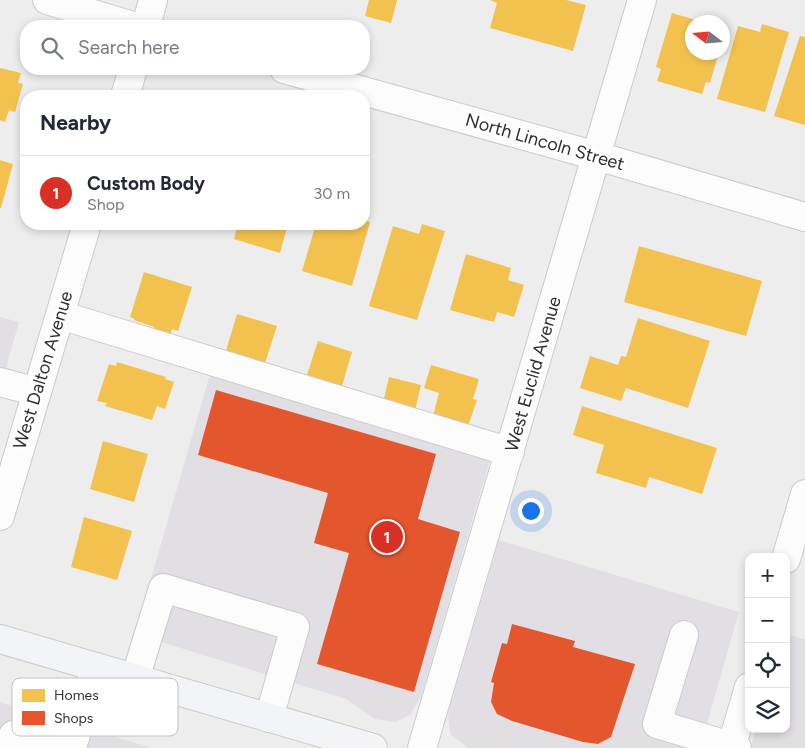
<!DOCTYPE html>
<html lang="en">
<head>
<meta charset="utf-8">
<style>
	body { margin:0; font-family:Figtree,sans-serif; background:#f6f6f7; color:#1f2937 }
	.controls { position:absolute; right:15px; bottom:15px; display:grid; overflow:hidden; border-radius:10px; box-shadow:0 2px 8px #0003 }
	.controls button { width:45px; height:45px; display:grid; place-items:center; padding:0; border:0; border-bottom:1px solid #e0e1e3; background:#fff; color:#1f2937; font:25px sans-serif }
	.compass { position:absolute; left:685px; top:15px; width:45px; height:45px; border-radius:50%; background:#fff; box-shadow:0 2px 8px #0003; rotate:286deg }
	.you { position:absolute; left:530px; top:510px; width:18px; height:18px; margin:-12px; border:4px solid #fff; border-radius:50%; background:#1a73e8; box-shadow:0 0 0 8px #1a73e833 }
	.badge { display:grid; place-items:center; width:32px; height:32px; border-radius:50%; background:#d93025; color:#fff; font-size:16px; font-weight:700 }
	.pin { position:absolute; translate:-50% -50%; border:2px solid #fff; box-shadow:0 1px 5px #0006 }
	.list { margin:0; padding:0; list-style:none }
	h2 { display:flex; justify-content:space-between; align-items:center; height:65px; margin:0; padding:0 20px; font-size:21px }
	h2 small { font-size:16px; font-weight:400; color:#747a83 }
	.list li { display:grid; grid-template-columns:32px 1fr auto; gap:15px; align-items:center; box-sizing:border-box; height:75px; padding:0 20px; border-top:1px solid #e0e1e3 }
	.list b { display:block; font-size:19px; white-space:nowrap }
	.list p { margin:0; font-size:16px; white-space:nowrap; color:#747a83 }
	.list em { font-size:16px; font-style:normal; color:#747a83 }
	.icon { flex:none; width:28px; height:28px; fill:none; stroke:currentColor; stroke-width:2; stroke-linecap:round; stroke-linejoin:round }
	.map { position:relative; flex:none; width:805px; height:748px; overflow:hidden }
	.search { position:absolute; background:#fff; box-shadow:0 2px 8px #0003; left:20px; top:20px; width:350px; height:55px; display:flex; align-items:center; gap:12px; box-sizing:border-box; padding:0 18px; border-radius:20px; color:#747a83; font-size:19px }
	.panel { position:absolute; background:#fff; box-shadow:0 2px 8px #0003; left:20px; top:90px; width:350px; height:140px; border-radius:20px }
	.map>svg:first-child { display:block }
	.built { fill:#e1dfe4 }
	.homes { fill:#f2c14e }
	.shops { fill:#e4572e }
	.lines { fill:none; stroke-linecap:round; stroke-linejoin:round }
	.minor-casing { stroke:#cacaca; stroke-width:30 }
	.major-casing { stroke:#cbcbcb; stroke-width:30 }
	.minor { stroke:#fcfcfc; stroke-width:28 }
	.major { stroke:#f3f4f8; stroke-width:28 }
	.labels { text-anchor:middle; dominant-baseline:central; stroke-width:5; stroke-linejoin:round; paint-order:stroke }
	.street-label { font-size:18px; fill:#302f30; stroke:#fff }
	.key { fill:#fff; stroke:#c1c1c1; stroke-width:1 }
	.key-label { font-size:14px; fill:#302f30 }
</style>
</head>
<body>
<div class="map">
<svg width="805" height="748" viewBox="0 0 805 748">
	<rect width="100%" height="100%" fill="#ededee"/>
	<path class="built" d="M 0,317 L 19,322 L 0,389 Z
		M 210,374 L 491,456 L 422,694 L 411,714 L 404,718 L 396,722 L 375,719 L 346,699 L 135,634 Z
		M 499,540 L 739,612 L 700,748 L 468,748 L 450,734 L 448,714 Z
		M 786,634 L 805,639 L 805,748 L 750,748 L 756,729 L 786,729 Z
		M 0,702 L 152,748 L 0,748 Z"/>
	<path class="homes" d="M 369,0 L 397,0 L 391,23 L 365,16 Z
		M 490,0 L 566,0 L 586,5 L 573,51 L 490,28 L 497,3 Z
		M 672,13 L 702,22 L 692,22 L 692,52 L 719,52 L 710,83 L 706,82 L 702,94 L 657,81 L 661,69 L 656,67 Z
		M 762,24 L 789,32 L 765,112 L 717,99 L 738,26 L 760,32 Z
		M 800,36 L 805,37 L 805,125 L 774,116 Z
		M 0,68 L 21,73 L 18,83 L 23,84 L 15,112 L 9,110 L 5,122 L 0,120 Z
		M 0,160 L 13,164 L 1,208 L 0,208 Z
		M 364,220 L 370,222 L 352,286 L 302,271 L 316,224 L 364,224 Z
		M 238,224 L 288,224 L 280,253 L 234,239 Z
		M 422,224 L 445,231 L 417,320 L 369,306 L 393,226 L 419,234 Z
		M 639,246 L 762,281 L 746,336 L 624,302 Z
		M 466,254 L 511,268 L 508,280 L 524,285 L 514,317 L 497,312 L 494,322 L 450,310 Z
		M 144,272 L 192,287 L 178,331 L 172,329 L 170,336 L 153,330 L 154,327 L 134,320 L 135,319 L 130,317 Z
		M 237,314 L 277,326 L 264,366 L 225,354 Z
		M 638,318 L 710,341 L 688,408 L 626,388 L 621,401 L 580,388 L 590,356 L 618,365 L 621,356 L 626,357 Z
		M 318,341 L 352,352 L 342,386 L 307,375 Z
		M 117,362 L 166,377 L 165,379 L 174,382 L 165,409 L 157,406 L 152,420 L 105,406 L 107,403 L 97,401 L 109,364 L 116,366 Z
		M 431,365 L 479,379 L 473,399 L 477,400 L 468,426 L 433,416 L 439,393 L 424,388 Z
		M 389,377 L 421,385 L 415,411 L 383,403 Z
		M 582,406 L 717,448 L 702,494 L 649,477 L 646,488 L 596,473 L 604,445 L 573,435 Z
		M 103,441 L 148,454 L 134,502 L 90,489 Z
		M 84,517 L 132,531 L 117,580 L 71,567 Z"/>
	<path class="shops" d="M 216,390 L 436,454 L 418,519 L 460,532 L 414,692 L 317,664 L 349,553 L 314,543 L 328,493 L 198,455 Z
		M 512,624 L 575,641 L 573,647 L 635,664 L 611,737 L 598,744 L 583,742 L 512,721 L 497,714 L 491,702 L 494,683 L 491,682 L 502,643 L 507,644 Z"/>
	<g class="lines">
		<defs>
			<path id="minor" d="M 47,0 L 133,26
				M 146,26 L 153,0
				M 284,69 L 597,156 L 805,217
				M 125,96 L 133,69
				M 60,315 L 510,452
				M 0,382 L 37,392
				M 0,516 L 87,224
				M 786,559 L 805,494
				M 684,635 L 657,724 L 737,748
				M 135,679 L 163,588 L 295,627 L 269,718
				M 10,748 L 13,735 L 58,748
				M 72,748 L 96,667
				M 422,748 L 642,0
				M 731,748 L 749,687"/>
			<path id="major" d="M 0,639 L 373,748"/>
		</defs>
		<use href="#minor" class="minor-casing"/>
		<use href="#major" class="major-casing"/>
		<use href="#minor" class="minor"/>
		<use href="#major" class="major"/>
	</g>
	<g class="labels">
		<g class="street-label">
			<text transform="translate(545 142) rotate(16)">North Lincoln Street</text>
			<text transform="translate(43 370) rotate(-73)">West Dalton Avenue</text>
			<text transform="translate(533 374) rotate(-74)">West Euclid Avenue</text>
		</g>
	</g>
	<rect x="12" y="678" width="166" height="58" rx="8" class="key"/>
	<rect x="22" y="689" width="23" height="13" fill="#f2c14e"/>
	<rect x="22" y="711" width="23" height="14" fill="#e4572e"/>
	<g class="key-label">
		<text x="54" y="700">Homes</text>
		<text x="54" y="723">Shops</text>
	</g>
</svg>
<div class="controls">
<button>+</button>
<button>−</button>
<button><svg class="icon" aria-label="locate" viewBox="0 0 24 24"><circle cx="12" cy="12" r="6"/><path d="M12 2v4M12 18v4M2 12h4M18 12h4"/></svg></button>
<button><svg class="icon" aria-label="layers" viewBox="0 0 24 24"><path d="M12 4l9 5-9 5-9-5zM3 14l9 5 9-5"/></svg></button>
</div>
<svg class="compass" viewBox="-18 -18 36 36"><path d="M0-13l5 13h-10z" fill="#e53935"/><path d="M0 13l5-13h-10z" fill="#747a83"/></svg>
<div class="you"></div>
<div class="pin badge" style="left:387px;top:537px">1</div>
<div class="search"><svg class="icon" aria-label="search" viewBox="0 0 24 24"><circle cx="10" cy="10" r="6"/><path d="M15 15l6 6"/></svg>Search here</div>
<section class="panel">
<h2>Nearby<small></small></h2>
<ul class="list">
<li><span class="badge">1</span><div><b>Custom Body</b><p>Shop</p></div><em>30 m</em></li>
</ul>
</section>
</div>
</body>
</html>
